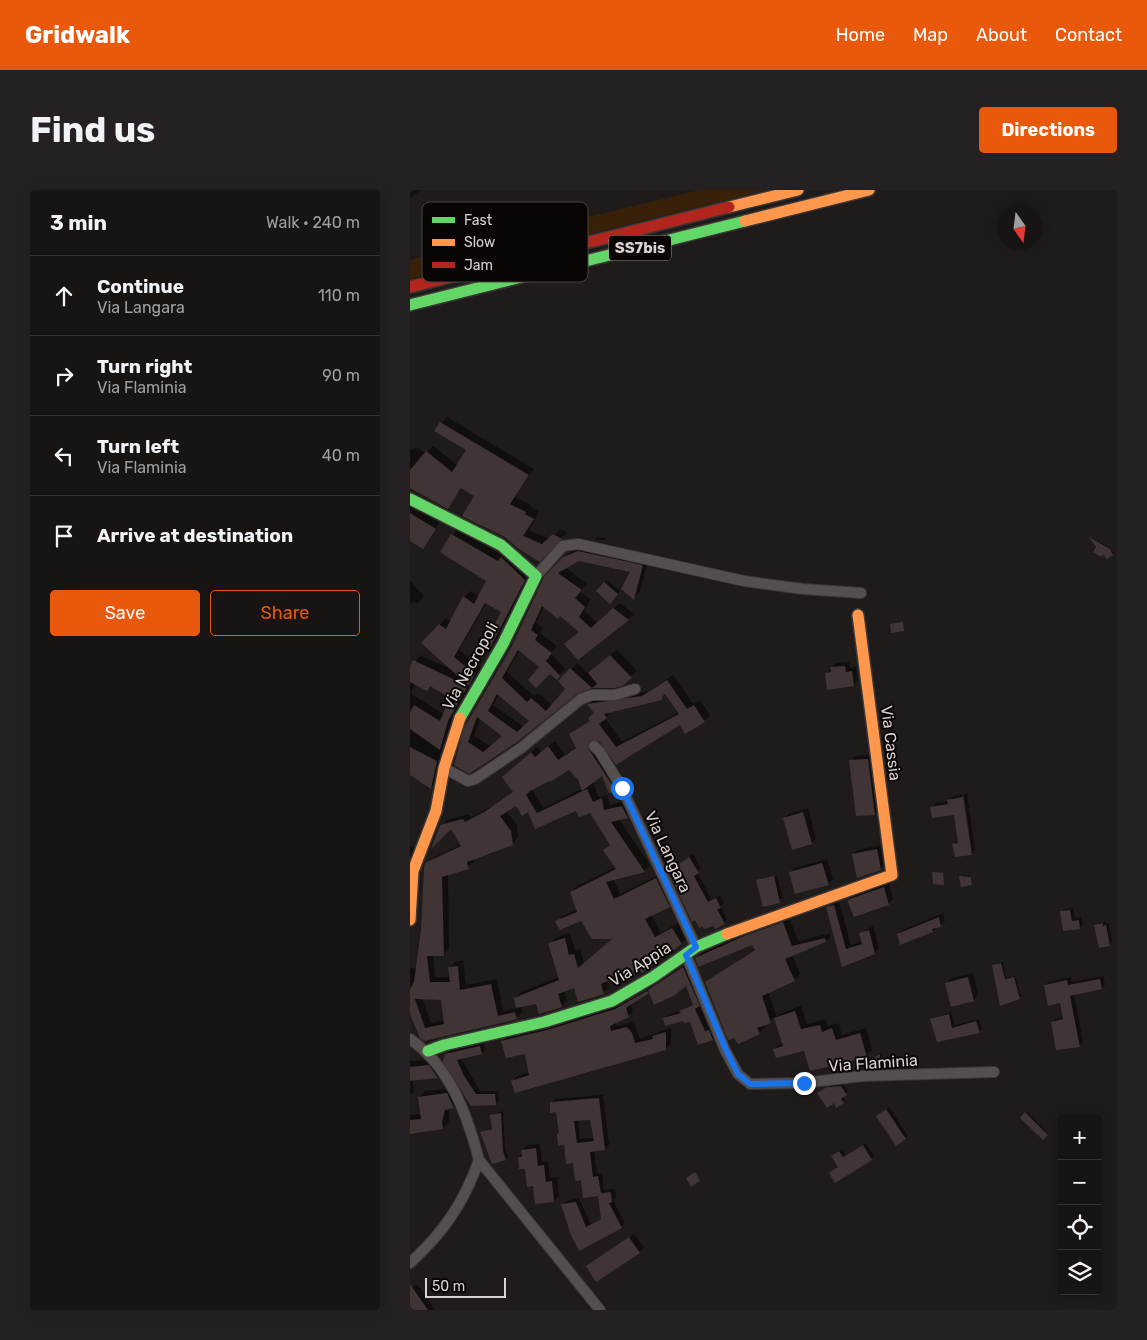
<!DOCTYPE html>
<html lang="en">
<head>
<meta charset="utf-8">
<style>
	body { margin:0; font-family:Rubik,sans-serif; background:#252122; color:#f1f3f6 }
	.controls { position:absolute; right:15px; bottom:15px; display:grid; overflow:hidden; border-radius:5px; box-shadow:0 2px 12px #0003 }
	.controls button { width:45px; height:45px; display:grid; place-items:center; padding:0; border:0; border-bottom:1px solid #363334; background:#181414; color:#f1f3f6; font:25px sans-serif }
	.compass { position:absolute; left:587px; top:15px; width:45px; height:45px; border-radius:50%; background:#181414; box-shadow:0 2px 12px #0003; rotate:166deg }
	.scale { position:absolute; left:15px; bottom:12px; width:81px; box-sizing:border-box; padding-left:5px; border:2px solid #dad1d2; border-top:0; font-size:14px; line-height:18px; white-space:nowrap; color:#dad1d2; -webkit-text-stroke:4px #090505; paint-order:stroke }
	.stop { position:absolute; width:15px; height:15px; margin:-11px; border:4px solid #1a73e8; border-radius:50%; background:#fff }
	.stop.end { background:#1a73e8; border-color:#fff; box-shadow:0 1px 5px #0008 }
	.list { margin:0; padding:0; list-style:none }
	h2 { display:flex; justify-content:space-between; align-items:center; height:65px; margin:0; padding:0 20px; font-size:21px }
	h2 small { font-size:16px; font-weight:400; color:#9f9ea0 }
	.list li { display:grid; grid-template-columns:32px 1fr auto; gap:15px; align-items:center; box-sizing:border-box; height:80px; padding:0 20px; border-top:1px solid #363334 }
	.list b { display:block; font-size:19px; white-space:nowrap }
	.list p { margin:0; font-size:16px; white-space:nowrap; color:#9f9ea0 }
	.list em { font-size:16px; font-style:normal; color:#9f9ea0 }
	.actions { display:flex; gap:10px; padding:15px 20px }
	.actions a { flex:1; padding:11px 0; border:1px solid #ea580c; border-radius:5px; text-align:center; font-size:18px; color:#ea580c }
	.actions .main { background:#ea580c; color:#fff }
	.icon { flex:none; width:28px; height:28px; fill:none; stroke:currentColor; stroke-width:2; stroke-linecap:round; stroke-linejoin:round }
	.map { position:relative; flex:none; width:707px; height:1120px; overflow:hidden; border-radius:5px }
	header { display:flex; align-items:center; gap:30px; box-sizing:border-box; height:70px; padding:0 25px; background:#ea580c; color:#fff }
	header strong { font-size:24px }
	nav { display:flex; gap:28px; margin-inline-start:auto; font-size:18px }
	.intro { display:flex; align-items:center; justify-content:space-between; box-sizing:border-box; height:120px; padding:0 30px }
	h1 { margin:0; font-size:35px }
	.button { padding:12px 22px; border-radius:5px; background:#ea580c; color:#fff; font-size:18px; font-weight:700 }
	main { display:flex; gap:30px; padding:0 30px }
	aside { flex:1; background:#181414; border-radius:5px; box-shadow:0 2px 12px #0003 }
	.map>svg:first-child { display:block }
	.green { fill:#392109 }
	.shadow { fill:#0007; fill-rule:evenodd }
	.building { fill:#403534; fill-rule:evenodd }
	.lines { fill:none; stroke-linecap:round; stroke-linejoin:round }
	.street-casing { stroke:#3b3737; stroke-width:12 }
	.fast-casing { stroke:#3b3737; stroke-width:14 }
	.slow-casing { stroke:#3b3737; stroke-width:14 }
	.jam-casing { stroke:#3b3737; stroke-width:14 }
	.street { stroke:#544e4f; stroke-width:10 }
	.fast { stroke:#63d668; stroke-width:11 }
	.slow { stroke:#ff974d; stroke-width:11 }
	.jam { stroke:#b3261e; stroke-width:11 }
	.route { stroke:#1a73e8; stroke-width:6 }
	.labels { text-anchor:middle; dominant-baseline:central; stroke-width:4; stroke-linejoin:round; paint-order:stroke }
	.shield { fill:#090505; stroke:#9b9494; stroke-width:1 }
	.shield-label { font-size:15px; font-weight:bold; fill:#dad1d2 }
	.street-label { font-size:16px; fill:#dad1d2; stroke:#090505 }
	.key { fill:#090505; stroke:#484242; stroke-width:1 }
	.key-label { font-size:14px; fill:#dad1d2 }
</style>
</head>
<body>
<header>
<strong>Gridwalk</strong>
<nav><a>Home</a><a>Map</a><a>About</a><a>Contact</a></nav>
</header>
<div class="intro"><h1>Find us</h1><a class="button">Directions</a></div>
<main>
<aside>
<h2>3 min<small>Walk · 240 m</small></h2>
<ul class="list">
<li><svg class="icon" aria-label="ahead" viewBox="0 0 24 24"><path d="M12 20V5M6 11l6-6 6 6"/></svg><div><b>Continue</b><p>Via Langara</p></div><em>110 m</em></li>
<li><svg class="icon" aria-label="right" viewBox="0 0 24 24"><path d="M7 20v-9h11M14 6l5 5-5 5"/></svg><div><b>Turn right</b><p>Via Flaminia</p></div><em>90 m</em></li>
<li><svg class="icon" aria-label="left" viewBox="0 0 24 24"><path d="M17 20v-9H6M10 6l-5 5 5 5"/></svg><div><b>Turn left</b><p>Via Flaminia</p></div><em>40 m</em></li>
<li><svg class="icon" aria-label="arrive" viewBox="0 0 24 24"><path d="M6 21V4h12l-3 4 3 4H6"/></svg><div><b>Arrive at destination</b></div></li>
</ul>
<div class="actions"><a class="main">Save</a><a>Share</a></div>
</aside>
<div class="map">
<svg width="707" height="1120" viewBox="0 0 707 1120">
	<rect width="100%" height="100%" fill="#201b1b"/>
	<path class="green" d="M 290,0 L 357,0 L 0,89 L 0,70 Z"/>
	<path class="shadow" d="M 0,0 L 11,0 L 0,8 Z
		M 37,227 L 124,279 L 105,307 L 121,315 L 121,317 L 129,322 L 119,340 L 140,349 L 150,339 L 157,342 L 130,370 L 66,306 L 52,298 L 38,317 L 0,296 L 0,258 L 2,260 L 6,257 L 16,263 L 23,256 L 47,275 L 57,259 L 31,233 Z
		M 0,314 L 30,332 L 13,357 L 0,349 Z
		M 48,338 L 119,382 L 85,453 L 79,459 L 93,421 L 77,412 L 49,460 L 71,477 L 43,525 L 27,591 L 21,597 L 0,584 L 0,479 L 10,465 L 41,479 L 12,453 L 36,428 L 41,432 L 54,407 L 61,401 L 69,407 L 78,390 L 31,362 ZM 5,493 L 17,499 L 21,495 L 41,507 L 34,524 L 1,504 Z
		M 187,347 L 195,348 L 195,350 L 185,350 Z
		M 681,348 L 699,357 L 704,363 L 697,367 Z
		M 168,356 L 238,370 L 230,402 L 224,408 L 221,382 L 168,370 L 155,377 L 177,394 L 170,401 L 181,410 L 174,420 L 187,433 L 210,413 L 224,424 L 218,429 L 170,441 L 150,425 L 134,416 L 126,433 L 133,438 L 130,443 L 147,456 L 141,464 L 155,479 L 146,488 L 110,460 L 97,482 L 124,506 L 128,503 L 142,515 L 156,499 L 149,491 L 167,473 L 179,484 L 207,459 L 227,481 L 211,495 L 181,497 L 166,502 L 62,582 L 55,539 L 153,368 ZM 89,504 L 120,531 L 114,537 L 83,515 ZM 70,528 L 94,545 L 80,556 L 64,546 Z
		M 197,390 L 210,401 L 203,409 L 194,393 Z
		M 0,391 L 14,406 L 7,414 L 4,411 L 0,416 Z
		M 439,472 L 440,478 L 446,477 L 448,490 L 443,495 L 416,483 L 426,473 Z
		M 263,485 L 283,514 L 290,510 L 300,525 L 294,531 L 271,534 L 207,574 L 190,550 L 183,550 L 211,594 L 205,600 L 192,584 L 183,592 L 189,608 L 197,604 L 200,615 L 218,610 L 223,621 L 217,627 L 209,629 L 240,675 L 234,681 L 203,688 L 210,704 L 252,683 L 265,710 L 259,716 L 241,724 L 251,743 L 268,733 L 277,748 L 271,754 L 197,790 L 199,797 L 193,803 L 164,797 L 154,800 L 157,810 L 152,816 L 127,813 L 111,816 L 112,822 L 106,828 L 14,850 L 0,824 L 0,778 L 7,779 L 16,674 L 23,668 L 52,654 L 42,637 L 31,636 L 37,630 L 59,624 L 61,627 L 82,616 L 104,601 L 99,581 L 127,557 L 131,562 L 145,551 L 155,565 L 166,557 L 160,545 L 181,530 L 185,522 L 179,514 L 185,509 L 239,501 ZM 256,504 L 269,522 L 212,552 L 195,528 L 202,521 L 252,508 ZM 160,578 L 172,599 L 133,618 L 122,599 ZM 106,614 L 119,621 L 126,637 L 166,619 L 181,621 L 201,654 L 194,660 L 206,677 L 167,696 L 161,702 L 168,719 L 152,726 L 147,732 L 172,729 L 205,747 L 174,773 L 170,759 L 165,760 L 160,743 L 145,748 L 139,754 L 149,787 L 111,802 L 105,808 L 107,818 L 93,821 L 87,789 L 56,795 L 53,770 L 45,772 L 39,778 L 41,787 L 25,787 L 23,765 L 33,765 L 39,759 L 38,684 L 58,677 L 64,672 L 63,669 L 102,654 L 108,647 L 107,635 L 96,621 ZM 12,808 L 32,809 L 34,830 L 21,833 Z
		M 462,565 L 469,619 L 465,623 L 441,571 L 445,566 Z
		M 557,603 L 565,659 L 561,664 L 543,655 L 549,650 L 545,624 L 521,618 L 526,613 L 538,611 L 543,606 L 551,604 L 560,662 L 562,662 L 554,604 Z
		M 398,618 L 406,649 L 401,653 L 374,629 L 379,624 Z
		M 471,655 L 475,674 L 470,679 L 443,664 L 448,660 Z
		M 0,656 L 6,658 L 0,673 Z
		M 283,664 L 291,678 L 287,682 L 302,710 L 310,705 L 314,713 L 311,716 L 317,729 L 314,733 L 264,678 Z
		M 417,669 L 423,689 L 418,694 L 380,682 L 385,678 Z
		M 551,685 L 561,686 L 562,693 L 561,694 Z
		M 367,686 L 373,708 L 354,715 L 348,691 Z
		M 479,693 L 483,709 L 478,714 L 438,710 L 443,706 Z
		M 429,711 L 441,755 L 453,751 L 451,743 L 463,736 L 469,758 L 464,763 L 433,775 L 417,718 Z
		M 663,718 L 665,728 L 671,727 L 673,735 L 670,738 L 651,722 L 654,719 Z
		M 533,723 L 535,731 L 523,741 L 488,745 L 493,740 Z
		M 379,727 L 388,751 L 421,743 L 421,746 L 414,753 L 382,765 L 390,784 L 384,790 L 358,802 L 367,827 L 372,823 L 391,816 L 397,834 L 416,829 L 418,836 L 428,833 L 432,845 L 456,838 L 462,860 L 456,866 L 364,859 L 373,852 L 365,827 L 354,834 L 355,837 L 349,843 L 296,793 L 346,758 L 343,753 L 286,769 L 292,763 L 342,740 Z
		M 696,731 L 696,734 L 699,733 L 702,752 L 700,755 L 686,735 Z
		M 593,772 L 596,788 L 605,786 L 611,806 L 609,808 L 583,775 Z
		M 278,773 L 293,811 L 289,815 L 299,838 L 304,836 L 307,845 L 303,849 L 289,853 L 280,830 L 255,828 L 259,824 L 271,821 L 284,813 L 277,794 L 240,801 L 221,813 L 223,821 L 218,826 L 205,832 L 207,836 L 222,832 L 226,837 L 230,849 L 261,838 L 261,854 L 256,859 L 102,892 L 107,886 L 120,882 L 116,863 L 93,851 L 98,846 L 143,836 L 211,815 L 243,797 Z
		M 563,783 L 568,805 L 564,810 L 536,793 L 541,788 Z
		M 693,786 L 695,795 L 691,798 L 664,804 L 673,852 L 670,855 L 647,858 L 642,832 L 646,829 L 654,827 L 651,812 L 635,795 L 639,792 L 661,787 L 661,792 Z
		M 541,822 L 545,835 L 569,829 L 572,839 L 569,842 L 528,851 L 522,829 Z
		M 74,853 L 75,859 L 72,863 L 51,868 L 70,901 L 88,901 L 89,910 L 86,914 L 62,914 L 37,864 L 41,860 Z
		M 472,862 L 473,874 L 470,877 L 459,871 Z
		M 25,870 L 33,881 L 28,887 L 2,889 L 4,901 L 0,905 L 0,871 Z
		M 433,894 L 438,902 L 433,906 L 435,910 L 427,916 L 411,901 L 420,895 Z
		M 43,898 L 49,911 L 44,917 L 39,918 L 39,932 L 33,938 L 0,942 L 0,925 L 11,924 L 9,907 L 15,901 Z
		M 193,905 L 199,955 L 195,959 L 184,961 L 187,983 L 192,983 L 194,1000 L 205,999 L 206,1007 L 203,1010 L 215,1034 L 169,1059 L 153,1014 L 157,1011 L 169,1008 L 181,1034 L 192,1028 L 189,1004 L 172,988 L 155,954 L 148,944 L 150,942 L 147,921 L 141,913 L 145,909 ZM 181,928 L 184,948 L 170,949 L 168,930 Z
		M 479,917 L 498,946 L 495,948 L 467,926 Z
		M 93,921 L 95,958 L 98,967 L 95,969 L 71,942 L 83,938 L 81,925 Z
		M 617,922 L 638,943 L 633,949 L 612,928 Z
		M 456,953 L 464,966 L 425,991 L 429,977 L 425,964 L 432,959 L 436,965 Z
		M 130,954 L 132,972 L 138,971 L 140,988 L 147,987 L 149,1006 L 144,1011 L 127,1013 L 125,995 L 109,967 L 117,955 Z
		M 224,1044 L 234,1057 L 229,1062 L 177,1076 Z
		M 7,1094 L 25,1120 L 0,1120 L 0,1098 Z"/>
	<path class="building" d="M 30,232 L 119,285 L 100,314 L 116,322 L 115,324 L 124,329 L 113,346 L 132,354 L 143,344 L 152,349 L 130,372 L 109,359 L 95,347 L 52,326 L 64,306 L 51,298 L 38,319 L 0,298 L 0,280 L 16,261 L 42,282 L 56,260 L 24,241 Z
		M 0,323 L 26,339 L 13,359 L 0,351 Z
		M 41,344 L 88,371 L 91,367 L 115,390 L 79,460 L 73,456 L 91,422 L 75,413 L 44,467 L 65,484 L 59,496 L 11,453 L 29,434 L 36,439 L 53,406 L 64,414 L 76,391 L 30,362 Z
		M 679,347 L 700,359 L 703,365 L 697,369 L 693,364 L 691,367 L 683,362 L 686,357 Z
		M 168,361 L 233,375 L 224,410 L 211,399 L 220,382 L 169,371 L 148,383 L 172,400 L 165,408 L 175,417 L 169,427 L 181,438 L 203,418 L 219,430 L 168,470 L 154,454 L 169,442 L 150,426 L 148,429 L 132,416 L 121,440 L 128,445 L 125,450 L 142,463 L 136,471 L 150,486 L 147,490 L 140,484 L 126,498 L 118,490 L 129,477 L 108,460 L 92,488 L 117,512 L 121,508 L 136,521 L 155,499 L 148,491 L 160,478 L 182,498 L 187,494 L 178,483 L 200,465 L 222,488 L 212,496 L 204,498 L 182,498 L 167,504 L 107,552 L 59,584 L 44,575 L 54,538 L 101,458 L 134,387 L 153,367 ZM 87,504 L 119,531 L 107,542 L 78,521 ZM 67,527 L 92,546 L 73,562 L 58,552 Z
		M 194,392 L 208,404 L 200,414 L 186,401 Z
		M 493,432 L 494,441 L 481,443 L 480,434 Z
		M 3,470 L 58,496 L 38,531 L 30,560 L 0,539 L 0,522 L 4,515 L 30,531 L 40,508 L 20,496 L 17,501 L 0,492 L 0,476 Z
		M 435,476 L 436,482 L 442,481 L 444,496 L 417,500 L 415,483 L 421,482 L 420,477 Z
		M 257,490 L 277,519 L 284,515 L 295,532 L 275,544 L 270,535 L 206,575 L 189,551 L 180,551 L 178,558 L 206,601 L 199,603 L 192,586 L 172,601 L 168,590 L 159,580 L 140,592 L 139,591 L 120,601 L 116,605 L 127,623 L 177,599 L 183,612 L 192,608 L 194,620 L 212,616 L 218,628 L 201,632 L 235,682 L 196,692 L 204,709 L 246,688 L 260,717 L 235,729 L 245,747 L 262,738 L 272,754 L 232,783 L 231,781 L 218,788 L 215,783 L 191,794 L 194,804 L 168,812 L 164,798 L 148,804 L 152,817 L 129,824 L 126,814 L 106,818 L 104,808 L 149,790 L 138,753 L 155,748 L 159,765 L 164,764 L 168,778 L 202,749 L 182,749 L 171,731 L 150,740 L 145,731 L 167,722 L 160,702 L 206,679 L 193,660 L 200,655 L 180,623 L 169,627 L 166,621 L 125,639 L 118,622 L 112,626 L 106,616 L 90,626 L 101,641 L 103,655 L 57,672 L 59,679 L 32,687 L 34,766 L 17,766 L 20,792 L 40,792 L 38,777 L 48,776 L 50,800 L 81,794 L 88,826 L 105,822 L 107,829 L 14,851 L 10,848 L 0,824 L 0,799 L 4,792 L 11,739 L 14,678 L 15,673 L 51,656 L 41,639 L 21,659 L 30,635 L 53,629 L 55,632 L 74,622 L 103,602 L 92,587 L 121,562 L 125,567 L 138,556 L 148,570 L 166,558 L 159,544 L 180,531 L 178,528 L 184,523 L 177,514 L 232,506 ZM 255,504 L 269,524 L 206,557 L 189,534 L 197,528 L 194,524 L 252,510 L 252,507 ZM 5,809 L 31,810 L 34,834 L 15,838 Z
		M 0,557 L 27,571 L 21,599 L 0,585 Z
		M 458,569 L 465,625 L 446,626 L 439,570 Z
		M 553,607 L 562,665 L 545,667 L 542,654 L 548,653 L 544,625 L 522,628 L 520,617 L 538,614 L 537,610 Z
		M 393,622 L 402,654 L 382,660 L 373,628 Z
		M 467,659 L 471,680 L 447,688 L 442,664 Z
		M 279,667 L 289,683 L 284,686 L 298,712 L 306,708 L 311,718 L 307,719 L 315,734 L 305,739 L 303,736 L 294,739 L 293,737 L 289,738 L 285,730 L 282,732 L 258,681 Z
		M 412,673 L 419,695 L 385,704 L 379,682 Z
		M 522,682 L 533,683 L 534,695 L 523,694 Z
		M 364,686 L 370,713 L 353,717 L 346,690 Z
		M 549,686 L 561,687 L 562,695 L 551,697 Z
		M 474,697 L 479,715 L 444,727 L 437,710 Z
		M 424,715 L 436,759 L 452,754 L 449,743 L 459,740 L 465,764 L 432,777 L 416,717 Z
		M 660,720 L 662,731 L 669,730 L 670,739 L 653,741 L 650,721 Z
		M 529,727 L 531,737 L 522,739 L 523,742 L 490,755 L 487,744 Z
		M 373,732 L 382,756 L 415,748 L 416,752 L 375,769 L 385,791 L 352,806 L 361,833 L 347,838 L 350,844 L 328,854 L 324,848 L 318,850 L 295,792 L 345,760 L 342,755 L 288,777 L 285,768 L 334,746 Z
		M 693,733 L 693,736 L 696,735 L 700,756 L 689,758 L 684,735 Z
		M 591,773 L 595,789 L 604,787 L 610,809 L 590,816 L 582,775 Z
		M 273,777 L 290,816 L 285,819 L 295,841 L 299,840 L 303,850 L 288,855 L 280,832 L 274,833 L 273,831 L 255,836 L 253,828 L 271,823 L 269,821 L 283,815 L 276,796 L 265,805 L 244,815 L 238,800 Z
		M 558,787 L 564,811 L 541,817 L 535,793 Z
		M 690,789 L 692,799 L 660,806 L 670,857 L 646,860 L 641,832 L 653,829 L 650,813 L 638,816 L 634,795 L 657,790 L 658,795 Z
		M 237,801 L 239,803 L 216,818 L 219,827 L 200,836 L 201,841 L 217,837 L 222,843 L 225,853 L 243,849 L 242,846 L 256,842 L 256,860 L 105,903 L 101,891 L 119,885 L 115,864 L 96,868 L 91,851 L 137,840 L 205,819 Z
		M 385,821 L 391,839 L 410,835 L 412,842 L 422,838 L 426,850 L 450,843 L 457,867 L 400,881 L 394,861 L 366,868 L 363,859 L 373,856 L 364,828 Z
		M 539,824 L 542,838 L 566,831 L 570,843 L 527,852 L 520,829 Z
		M 70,856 L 72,864 L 47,870 L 53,884 L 66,904 L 85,904 L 86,915 L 61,916 L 33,872 L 35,864 Z
		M 470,864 L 470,879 L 460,879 L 458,871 Z
		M 19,875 L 28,888 L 0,891 L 0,877 Z
		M 431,896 L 437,905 L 431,909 L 434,913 L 426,918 L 424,913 L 417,918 L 407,903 L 417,897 Z
		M 37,903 L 44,918 L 35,920 L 32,932 L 33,939 L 0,944 L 0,930 L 11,929 L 8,907 Z
		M 189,908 L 195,960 L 180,962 L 183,987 L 188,986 L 191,1003 L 201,1002 L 202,1012 L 199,1013 L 212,1038 L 169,1061 L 161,1045 L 151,1014 L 166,1012 L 176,1037 L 191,1029 L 188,1006 L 173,1008 L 171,990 L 165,991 L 163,973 L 156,974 L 154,955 L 148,956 L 147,944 L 149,943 L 146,922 L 140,923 L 140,912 ZM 180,930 L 184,951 L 167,953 L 164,931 Z
		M 476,919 L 496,949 L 486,956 L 466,926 Z
		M 615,922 L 638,945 L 633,950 L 610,928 Z
		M 91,923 L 93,961 L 96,970 L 82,974 L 70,942 L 82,939 L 80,925 Z
		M 453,955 L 462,970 L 425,993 L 419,983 L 428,977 L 421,966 L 429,961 L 433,967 Z
		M 126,958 L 128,976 L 134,975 L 136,992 L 142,991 L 144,1012 L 125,1014 L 123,996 L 117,997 L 115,979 L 109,979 L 108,967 L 112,967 L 111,960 Z
		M 285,982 L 290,991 L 281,997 L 276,988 Z
		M 219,1047 L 230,1063 L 186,1092 L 176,1076 Z
		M 0,1094 L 18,1120 L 0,1120 Z"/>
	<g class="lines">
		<defs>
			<path id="street" d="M 126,386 L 153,356 L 168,354 L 334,391 L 393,399 L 451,403
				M 184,556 L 190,562 L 212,598 L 286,757
				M 34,578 L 58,591 L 65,589 L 111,558 L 171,509 L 182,505 L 205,505 L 225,499
				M 276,765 L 315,860 L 328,884 L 340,894 L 394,893 L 453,886 L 584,882
				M 0,849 C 40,877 57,924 69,970 L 190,1120
				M 0,1073 C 33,1043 54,1013 69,970"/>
			<path id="fast" d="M 0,115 L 335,31
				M 0,309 L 91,355 L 126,386 L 93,454 L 50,528
				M 18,861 L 34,855 L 134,832 L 202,811 L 243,787 L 286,757 L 317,744"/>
			<path id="slow" d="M 319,17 L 388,0
				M 335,31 L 459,0
				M 0,730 L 3,681 L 26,621 L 34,578 L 50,528
				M 317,744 L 482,685 L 448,425"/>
			<path id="jam" d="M 0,97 L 319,17"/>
		</defs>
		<use href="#street" class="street-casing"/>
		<use href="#fast" class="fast-casing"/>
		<use href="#slow" class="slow-casing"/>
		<use href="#jam" class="jam-casing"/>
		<use href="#street" class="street"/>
		<use href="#fast" class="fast"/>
		<use href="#slow" class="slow"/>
		<use href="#jam" class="jam"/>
	</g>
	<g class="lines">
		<path class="route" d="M 212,598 L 286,757 L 276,765 L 316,860 L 328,884 L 340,894 L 394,893"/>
	</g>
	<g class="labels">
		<rect class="shield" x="199" y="45.5" width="62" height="25" rx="4"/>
		<g class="shield-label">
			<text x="230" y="58">SS7bis</text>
		</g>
		<g class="street-label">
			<text transform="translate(60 476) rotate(-61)">Via Necropoli</text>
			<text transform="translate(481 553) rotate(83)">Via Cassia</text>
			<text transform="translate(258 662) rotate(65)">Via Langara</text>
			<text transform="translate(230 774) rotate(-32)">Via Appia</text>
			<text transform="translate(463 873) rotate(-4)">Via Flaminia</text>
		</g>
	</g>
	<rect x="12" y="12" width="166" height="80" rx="8" class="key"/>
	<rect x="22" y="27" width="23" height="6" fill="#63d668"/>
	<rect x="22" y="49" width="23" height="7" fill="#ff974d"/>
	<rect x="22" y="72" width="23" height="6" fill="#b3261e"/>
	<g class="key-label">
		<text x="54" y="35">Fast</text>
		<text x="54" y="57">Slow</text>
		<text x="54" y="80">Jam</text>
	</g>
</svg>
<div class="controls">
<button>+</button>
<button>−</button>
<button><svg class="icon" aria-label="locate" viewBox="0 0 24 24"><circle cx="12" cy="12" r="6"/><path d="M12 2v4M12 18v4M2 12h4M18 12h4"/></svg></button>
<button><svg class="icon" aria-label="layers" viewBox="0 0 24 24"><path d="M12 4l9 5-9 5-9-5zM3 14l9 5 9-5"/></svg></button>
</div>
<svg class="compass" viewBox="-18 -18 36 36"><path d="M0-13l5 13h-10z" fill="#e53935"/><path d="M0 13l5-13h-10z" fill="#9f9ea0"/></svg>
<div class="scale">50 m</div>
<div class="stop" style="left:212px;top:598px"></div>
<div class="stop end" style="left:394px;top:893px"></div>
</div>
</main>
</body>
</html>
